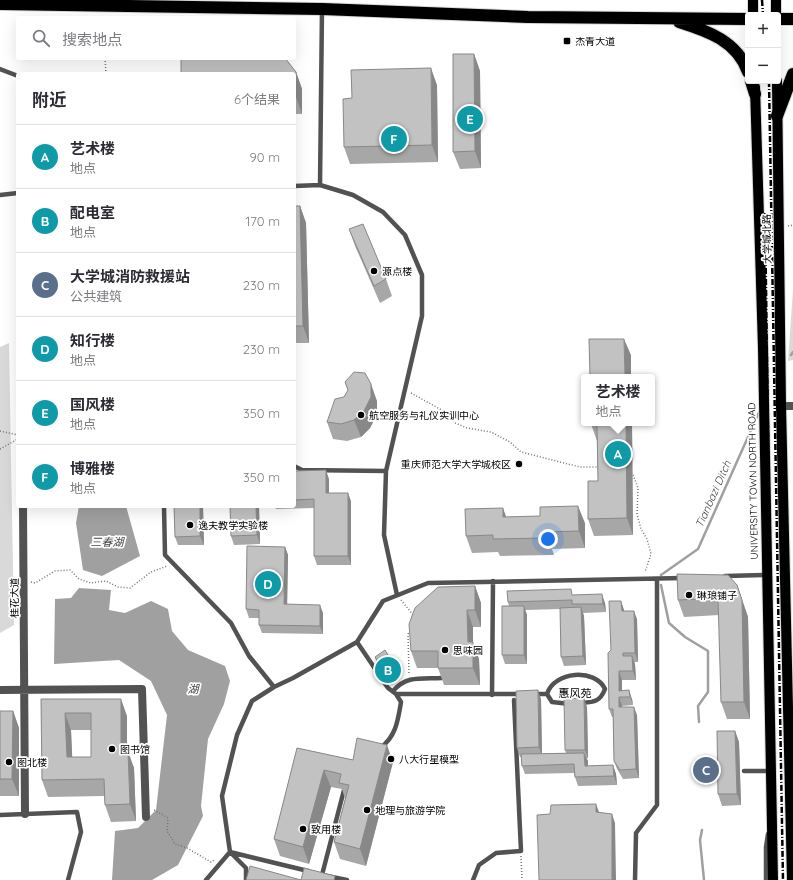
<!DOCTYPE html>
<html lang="zh">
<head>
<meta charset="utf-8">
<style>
	body { margin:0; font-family:Quicksand,"Noto Sans SC",sans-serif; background:#f2f2f3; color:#2b2b33 }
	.controls { position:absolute; right:12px; top:12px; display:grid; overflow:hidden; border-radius:4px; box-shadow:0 4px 16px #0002 }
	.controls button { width:36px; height:36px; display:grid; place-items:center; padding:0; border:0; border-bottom:1px solid #e1e1e2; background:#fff; color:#2b2b33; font:20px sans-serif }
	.you { position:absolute; left:548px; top:539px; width:14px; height:14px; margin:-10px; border:3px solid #fff; border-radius:50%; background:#1a73e8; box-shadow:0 0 0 6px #1a73e833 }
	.badge { display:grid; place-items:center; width:26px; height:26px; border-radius:50%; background:#000; color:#fff; font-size:13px; font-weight:700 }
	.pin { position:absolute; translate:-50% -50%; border:2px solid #fff; box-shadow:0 1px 4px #0006 }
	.popup { position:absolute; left:581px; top:374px; width:74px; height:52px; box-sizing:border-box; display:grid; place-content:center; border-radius:4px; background:#fff; filter:drop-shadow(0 1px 3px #0005); font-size:13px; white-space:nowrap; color:#7c7c81 }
	.popup b { font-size:15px; color:#2b2b33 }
	.popup::after { content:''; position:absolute; left:50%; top:100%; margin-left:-8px; border:8px solid transparent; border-top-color:#fff }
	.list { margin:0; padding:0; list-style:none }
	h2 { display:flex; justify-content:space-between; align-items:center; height:52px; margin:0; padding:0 16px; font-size:17px }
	h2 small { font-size:13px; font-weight:400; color:#7c7c81 }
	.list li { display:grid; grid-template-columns:26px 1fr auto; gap:12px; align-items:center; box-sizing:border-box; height:64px; padding:0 16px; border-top:1px solid #e1e1e2 }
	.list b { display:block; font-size:15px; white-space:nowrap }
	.list p { margin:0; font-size:13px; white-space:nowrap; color:#7c7c81 }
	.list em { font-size:13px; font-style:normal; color:#7c7c81 }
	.icon { flex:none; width:22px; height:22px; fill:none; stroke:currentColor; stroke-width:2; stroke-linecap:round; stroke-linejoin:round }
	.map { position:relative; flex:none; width:793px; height:880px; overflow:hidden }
	.search { position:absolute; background:#fff; box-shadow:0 4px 16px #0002; left:16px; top:16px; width:280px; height:44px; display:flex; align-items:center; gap:10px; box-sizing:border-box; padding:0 14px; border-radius:4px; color:#7c7c81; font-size:15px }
	.panel { position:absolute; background:#fff; box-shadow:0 4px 16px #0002; left:16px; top:72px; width:280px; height:436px; border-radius:4px }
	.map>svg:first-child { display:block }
	.green { fill:#d9d9d9 }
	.water { fill:#a0a0a0 }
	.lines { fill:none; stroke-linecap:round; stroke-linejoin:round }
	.stream { stroke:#a0a0a0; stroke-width:2.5 }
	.primary-casing { stroke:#dbdbdb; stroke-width:12 }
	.highway-casing { stroke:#dbdbdb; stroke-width:14 }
	.path { stroke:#747474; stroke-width:1.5; stroke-dasharray:1 2; stroke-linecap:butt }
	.lane { stroke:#525252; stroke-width:4.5 }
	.street { stroke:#525252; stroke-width:8 }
	.primary { stroke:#000; stroke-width:10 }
	.highway { stroke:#000; stroke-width:12 }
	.rail { stroke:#000; stroke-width:2.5; stroke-dasharray:6 2 1 2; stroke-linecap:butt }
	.wall { fill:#a7a7a7; fill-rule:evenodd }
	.shaded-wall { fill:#888 }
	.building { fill:#c2c2c2; stroke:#888; fill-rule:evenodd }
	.poi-dot { fill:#000; stroke:#fff; stroke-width:1.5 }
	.labels { text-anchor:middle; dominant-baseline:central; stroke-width:3.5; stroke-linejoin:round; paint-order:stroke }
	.poi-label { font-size:10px; fill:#000; stroke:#fff; text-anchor:start }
	.street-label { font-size:10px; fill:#000; stroke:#fff }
	.water-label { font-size:11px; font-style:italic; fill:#414141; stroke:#fff }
	.neighbourhood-label { font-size:11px; fill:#000; stroke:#fff }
</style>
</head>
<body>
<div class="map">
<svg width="793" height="880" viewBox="0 0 793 880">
	<rect width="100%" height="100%" fill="#fff"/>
	<path class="green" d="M 793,290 L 793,360 L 788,361 Z
		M 9,343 L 14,625 L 0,633 L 0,347 Z"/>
	<path class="water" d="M 79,506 L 126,506 L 140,556 L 102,576 L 83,570 L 76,523 Z
		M 79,588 L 111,590 L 109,610 L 125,613 L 151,601 L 168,609 L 172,631 L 188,650 L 225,666 L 230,681 L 224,704 L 208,739 L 201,806 L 203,816 L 178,865 L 152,880 L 112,880 L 115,831 L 138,828 L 156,810 L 167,715 L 151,681 L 119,660 L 54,664 L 55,599 L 71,598 Z"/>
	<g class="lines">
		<path class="stream" d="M 791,355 L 793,352
			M 661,575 L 698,549 L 760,410
			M 661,585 L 669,623 L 685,637 L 708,651 L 708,692 L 698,706 L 699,722
			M 702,830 L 700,840 L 704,880"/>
		<defs>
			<path id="primary" d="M 753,0 L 753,15
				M 776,0 L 776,15
				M 777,81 L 781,406 L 792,880
				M 755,87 L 763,348 L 773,880"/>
			<path id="highway" d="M 0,4 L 322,9 L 528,17 L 748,19
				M 778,19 L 793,19
				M 679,22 C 708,31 737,41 748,72
				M 751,81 L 755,94
				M 777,116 L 793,74"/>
		</defs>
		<use href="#primary" class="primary-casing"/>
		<use href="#highway" class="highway-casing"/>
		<path class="path" d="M 105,58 L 106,74
			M 788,226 L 793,225
			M 411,393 L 447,413 L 455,423 L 467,428 L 491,432 L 510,442 L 521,452 L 580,467 L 600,467
			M 0,431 L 18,435
			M 0,449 L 18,439
			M 633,475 L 638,488 L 637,514 L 641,529 L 647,539 L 651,554 L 645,572
			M 31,582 L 35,583 L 55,571 L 70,570 L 79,579 L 91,583 L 106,581 L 118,587 L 130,588 L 151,572 L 167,566
			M 401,600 L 414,616
			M 409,673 L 408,634 L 410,632
			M 154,810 L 168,818 L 167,831 L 175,844 L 187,848 L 211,862 L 214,860
			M 521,856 L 522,880"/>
		<path class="lane" d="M 0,69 L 18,76
			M 320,185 L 322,9
			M 294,186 L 320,185 L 353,195 L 383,212 L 405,235 L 422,275 L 422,316 L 386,471 L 384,535 L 397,595
			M 0,195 L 18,193
			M 294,466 L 302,470 L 386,471
			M 164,506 L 165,555 L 231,623 L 249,656 L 274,687
			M 725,576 L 767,575
			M 357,642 L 388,688 L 396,694 L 401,702 C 398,720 396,737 380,748
			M 393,691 C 407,675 421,679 442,678
			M 396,694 L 522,694
			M 534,694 L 547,694 L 552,702 L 570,704
			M 547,694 C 554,671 595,668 605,689 C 600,702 594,702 581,703
			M 492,695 L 493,581
			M 744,771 L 771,771
			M 344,790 L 322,875 L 347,880
			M 0,815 L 77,812 L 81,832 L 68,880
			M 230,852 L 308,871
			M 230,852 L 246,868 L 246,880
			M 206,880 L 230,852 L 222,796 L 237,735 L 252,701 L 274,687 L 293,678 L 357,642 L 383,601 L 428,583 L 683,578
			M 473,880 L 479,865 L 496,853 L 521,851 L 514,700
			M 635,880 L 636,833 L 657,805 L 657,579
			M 766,880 L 766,847 L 768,834"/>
		<path class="street" d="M 781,406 L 793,406
			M 23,506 L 25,814
			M 0,690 L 142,689 L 146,817"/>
		<use href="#primary" class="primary"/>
		<use href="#highway" class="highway"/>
		<path class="rail" d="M 762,0 L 763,15
			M 769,81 L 783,880
			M 765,213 L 768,437"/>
	</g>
	<path class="wall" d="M 474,54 L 480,71 L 481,168 L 460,169 L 453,152 Z
		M 296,72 L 302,89 L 302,114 L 294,114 L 294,74 Z
		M 437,85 L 438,162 L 350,164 L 344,147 L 352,98 Z
		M 294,206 L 300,206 L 306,223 L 309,343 L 294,343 Z
		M 349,229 L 386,279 L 392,296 L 380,303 L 355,246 Z
		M 345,382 L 377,401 L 377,414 L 370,428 L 361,437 L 347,441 L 333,439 L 327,422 L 344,397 L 348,391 Z
		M 632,423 L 633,535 L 594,536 L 588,519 L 598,481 L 597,441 L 591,424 Z
		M 294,471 L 329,479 L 329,493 L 351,501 L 351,565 L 317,565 L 314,556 L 314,508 L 276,509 L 275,506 L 294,506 Z
		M 174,506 L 203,506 L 204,545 L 178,545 L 175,537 Z
		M 230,506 L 259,506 L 260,544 L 234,545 L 231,536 Z
		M 506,517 L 585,523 L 585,548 L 552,549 L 554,555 L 500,556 L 498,552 L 472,553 L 466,536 Z
		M 285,547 L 288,555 L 287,604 L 323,613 L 323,634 L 262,633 L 259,625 L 259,618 L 249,618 L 246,609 Z
		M 737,585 L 748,617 L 750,719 L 727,719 L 721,702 L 719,615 L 684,617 L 678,600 Z
		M 475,586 L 481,603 L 481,627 L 473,627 L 473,644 L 479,659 L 480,685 L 444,685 L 438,668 L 417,668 L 411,651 Z
		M 573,595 L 605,603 L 606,612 L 583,613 L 584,616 L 586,665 L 564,666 L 561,657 L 560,609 L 525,610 L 527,615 L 527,664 L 505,664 L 502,655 L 509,606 L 508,602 Z
		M 621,601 L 624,611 L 637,619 L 638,662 L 634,662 L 635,664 L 636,680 L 622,680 L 622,690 L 632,699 L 633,705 L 622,706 L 622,707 L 637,715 L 639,778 L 623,779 L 617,769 L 614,761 L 613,717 L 612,717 L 609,709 L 611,650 Z
		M 375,657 L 397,670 L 399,676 L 389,681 L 377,663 Z
		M 41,699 L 127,716 L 127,751 L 134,768 L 136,821 L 111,822 L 105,805 L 104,796 L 48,797 L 42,780 ZM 71,730 L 91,730 L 91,757 L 72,757 Z
		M 541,699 L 542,754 L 566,753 L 565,750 L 587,707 L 588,758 L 586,758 L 588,761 L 588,766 L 613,765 L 616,774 L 617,785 L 578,786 L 575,777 L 574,773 L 525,774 L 522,766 L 521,757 L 520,757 L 517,748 Z
		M 0,711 L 13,711 L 19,728 L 19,796 L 0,796 Z
		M 735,731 L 739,742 L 741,805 L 722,806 L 718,794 Z
		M 297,748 L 353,760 L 393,762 L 366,866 L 340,859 L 334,842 L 345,799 L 342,789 L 331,787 L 309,864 L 280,856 L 274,839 Z"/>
	<path class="shaded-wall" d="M 474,54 L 480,71 L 481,168 L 475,151 Z
		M 431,68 L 437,85 L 438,162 L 432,145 Z
		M 296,72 L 302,89 L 302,114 L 296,97 Z
		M 300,206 L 306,223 L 309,343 L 303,326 Z
		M 624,339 L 631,355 L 631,377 L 625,377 Z
		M 371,384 L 377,401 L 377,414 L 370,428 L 361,437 L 354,420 Z
		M 626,423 L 632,423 L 633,535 L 627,518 Z
		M 326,470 L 329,479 L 329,502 L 326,493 Z
		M 348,493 L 351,501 L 351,565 L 348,556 Z
		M 200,506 L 203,506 L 204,545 L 200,536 Z
		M 256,506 L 259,506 L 260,544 L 257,535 Z
		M 578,506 L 585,523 L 585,548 L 579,531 Z
		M 503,508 L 509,525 L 503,517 Z
		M 285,547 L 288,555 L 287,613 L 284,604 Z
		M 737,585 L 748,617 L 750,719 L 744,702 Z
		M 475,586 L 481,603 L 481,627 L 475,610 Z
		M 602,594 L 605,603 L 606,612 L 603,604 Z
		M 621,601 L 624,610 L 625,620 L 622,611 Z
		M 320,605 L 323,613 L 323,634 L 320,626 Z
		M 524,606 L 527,615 L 527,664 L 524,655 Z
		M 581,607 L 584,616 L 586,665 L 583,656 Z
		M 467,610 L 473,627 L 473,644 L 479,659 L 480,685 L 473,668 L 468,642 Z
		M 634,611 L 637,619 L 638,662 L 635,653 Z
		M 632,656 L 635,664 L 636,680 L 633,671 Z
		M 619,671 L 622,680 L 622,697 L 619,691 Z
		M 538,690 L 541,699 L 542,756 L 539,747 Z
		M 629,690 L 632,699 L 633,705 L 630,697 Z
		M 619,697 L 622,706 L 622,716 L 619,707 Z
		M 584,698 L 587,707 L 588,758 L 585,750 Z
		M 121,699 L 127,716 L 127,768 L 121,751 Z
		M 634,707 L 637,715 L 639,778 L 636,769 Z
		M 13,711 L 19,728 L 19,796 L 12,779 Z
		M 65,713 L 71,730 L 73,774 L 67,757 Z
		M 735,731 L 739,742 L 741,805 L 737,794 Z
		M 387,745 L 393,762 L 366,866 L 360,849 Z
		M 128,751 L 134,768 L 136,821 L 130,804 Z
		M 584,753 L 588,761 L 588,774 L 585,766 Z
		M 613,765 L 616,774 L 617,785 L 614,776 Z
		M 324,770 L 331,787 L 309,864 L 303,847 Z
		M 596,804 L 599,812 L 600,821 L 596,812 Z
		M 612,814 L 615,823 L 616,880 L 612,880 Z"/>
	<path class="building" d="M 453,54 L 474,54 L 475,151 L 453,152 Z
		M 181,58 L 285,58 L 296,72 L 296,97 L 294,97 L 294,74 L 181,74 Z
		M 431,68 L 432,145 L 344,147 L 343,99 L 352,98 L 351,70 Z
		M 294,206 L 300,206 L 303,326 L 294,326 Z
		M 363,224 L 386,279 L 374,286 L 349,229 Z
		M 589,339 L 624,339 L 625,377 L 590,377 Z
		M 354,372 L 365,373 L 371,384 L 371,397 L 364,411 L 354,420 L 341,424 L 327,422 L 335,399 L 344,397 L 348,390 L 345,382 Z
		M 591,423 L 626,423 L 627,518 L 588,519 L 588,481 L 598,481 L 597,424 L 591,424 Z
		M 326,470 L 326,493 L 348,493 L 348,556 L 314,556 L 314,499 L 294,500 L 294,471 Z
		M 174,506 L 200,506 L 200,536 L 175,537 Z
		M 230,506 L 256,506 L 257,535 L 231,536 Z
		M 578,506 L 579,531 L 546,532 L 548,538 L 493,539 L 493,535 L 466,536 L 465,509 L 503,508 L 503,517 L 540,516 L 540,507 Z
		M 247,546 L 285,547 L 284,604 L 320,605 L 320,626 L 259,625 L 259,610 L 246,609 Z
		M 677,574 L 728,575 L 737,585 L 742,600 L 744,702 L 721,702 L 718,598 L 678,600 Z
		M 475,586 L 475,610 L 467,610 L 468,642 L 473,642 L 473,668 L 438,668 L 438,651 L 411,651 L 409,624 L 415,608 L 438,587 Z
		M 571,589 L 572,595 L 602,594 L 603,604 L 572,604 L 572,600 L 508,602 L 507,591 Z
		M 609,601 L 621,601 L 622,611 L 634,611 L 635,653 L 623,653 L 623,656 L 632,656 L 633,671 L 619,671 L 619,691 L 629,690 L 630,697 L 619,697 L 619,707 L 634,707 L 636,769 L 620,770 L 614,761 L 613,709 L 609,709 L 608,653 L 611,650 Z
		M 502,606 L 524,606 L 524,655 L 502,655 Z
		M 581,607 L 583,656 L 561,657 L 560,608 Z
		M 385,650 L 397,670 L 387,676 L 375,657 Z
		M 538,690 L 539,747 L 517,748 L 516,691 Z
		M 584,698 L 585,750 L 565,750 L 564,699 Z
		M 41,699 L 121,699 L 121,751 L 128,751 L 130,804 L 105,805 L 104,779 L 42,780 ZM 65,713 L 91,713 L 91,757 L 67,757 Z
		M 0,711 L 13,711 L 12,779 L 0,779 Z
		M 717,731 L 735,731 L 737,794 L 718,794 Z
		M 357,738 L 387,745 L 360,849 L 334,842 L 349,785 L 339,783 L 341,774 L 324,770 L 303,847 L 274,839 L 297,748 L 353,760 Z
		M 584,753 L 585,766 L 613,765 L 614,776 L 575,777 L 574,764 L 522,766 L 521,754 Z
		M 596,804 L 596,812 L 612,814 L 612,880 L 539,880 L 537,815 L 550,814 L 551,805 Z
		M 250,866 L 301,880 L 304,868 L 335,876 L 334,880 L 246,880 Z"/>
	<g class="poi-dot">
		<rect x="563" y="37" width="8" height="8" rx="2"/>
		<circle cx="374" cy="271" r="4"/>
		<circle cx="361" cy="415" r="4"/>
		<circle cx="519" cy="464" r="4"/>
		<circle cx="190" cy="525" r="4"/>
		<circle cx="689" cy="595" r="4"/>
		<circle cx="445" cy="650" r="4"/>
		<circle cx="112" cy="749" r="4"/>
		<circle cx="391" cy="759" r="4"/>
		<circle cx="9" cy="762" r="4"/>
		<circle cx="367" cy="810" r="4"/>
		<circle cx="303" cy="829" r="4"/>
	</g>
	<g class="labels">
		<g class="poi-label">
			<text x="575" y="41">杰青大道</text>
			<text x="382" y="271">源点楼</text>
			<text x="369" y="415">航空服务与礼仪实训中心</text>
			<text x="511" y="464" text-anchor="end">重庆师范大学大学城校区</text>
			<text x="198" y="525">逸夫教学实验楼</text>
			<text x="697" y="595">琳琅铺子</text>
			<text x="453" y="650">思味园</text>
			<text x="120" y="749">图书馆</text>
			<text x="399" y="759">八大行星模型</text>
			<text x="17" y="762">图北楼</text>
			<text x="375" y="810">地理与旅游学院</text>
			<text x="311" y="829">致用楼</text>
		</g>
		<g class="street-label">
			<text transform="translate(767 239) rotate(-91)">大学城北路</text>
			<text transform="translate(753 481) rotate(-91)">UNIVERSITY TOWN NORTH ROAD</text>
			<text transform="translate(14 598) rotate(-90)">桂花大道</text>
		</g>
		<g class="water-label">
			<text transform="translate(713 494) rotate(-66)">Tianbazi Ditch</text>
			<text x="107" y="542">三春湖</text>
			<text x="193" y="689">湖</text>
		</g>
		<g class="neighbourhood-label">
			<text x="575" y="693">惠风苑</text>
		</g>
	</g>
</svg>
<div class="controls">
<button>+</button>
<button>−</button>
</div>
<div class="you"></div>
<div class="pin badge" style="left:618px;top:454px;background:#0f9aa8">A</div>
<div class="popup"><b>艺术楼</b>地点</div>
<div class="pin badge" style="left:388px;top:670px;background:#0f9aa8">B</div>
<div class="pin badge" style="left:706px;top:770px;background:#5c6f8a">C</div>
<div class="pin badge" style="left:268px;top:584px;background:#0f9aa8">D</div>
<div class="pin badge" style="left:470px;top:119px;background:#0f9aa8">E</div>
<div class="pin badge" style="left:394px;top:139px;background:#0f9aa8">F</div>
<div class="search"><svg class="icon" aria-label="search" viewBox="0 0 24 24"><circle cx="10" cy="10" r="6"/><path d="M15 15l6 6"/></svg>搜索地点</div>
<section class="panel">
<h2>附近<small>6个结果</small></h2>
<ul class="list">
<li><span class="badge" style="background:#0f9aa8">A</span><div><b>艺术楼</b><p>地点</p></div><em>90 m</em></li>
<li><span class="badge" style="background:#0f9aa8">B</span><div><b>配电室</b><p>地点</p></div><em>170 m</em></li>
<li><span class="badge" style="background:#5c6f8a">C</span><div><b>大学城消防救援站</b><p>公共建筑</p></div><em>230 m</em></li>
<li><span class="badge" style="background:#0f9aa8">D</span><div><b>知行楼</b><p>地点</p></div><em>230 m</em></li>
<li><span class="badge" style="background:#0f9aa8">E</span><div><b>国风楼</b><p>地点</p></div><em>350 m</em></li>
<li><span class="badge" style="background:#0f9aa8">F</span><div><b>博雅楼</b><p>地点</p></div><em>350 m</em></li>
</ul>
</section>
</div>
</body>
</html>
